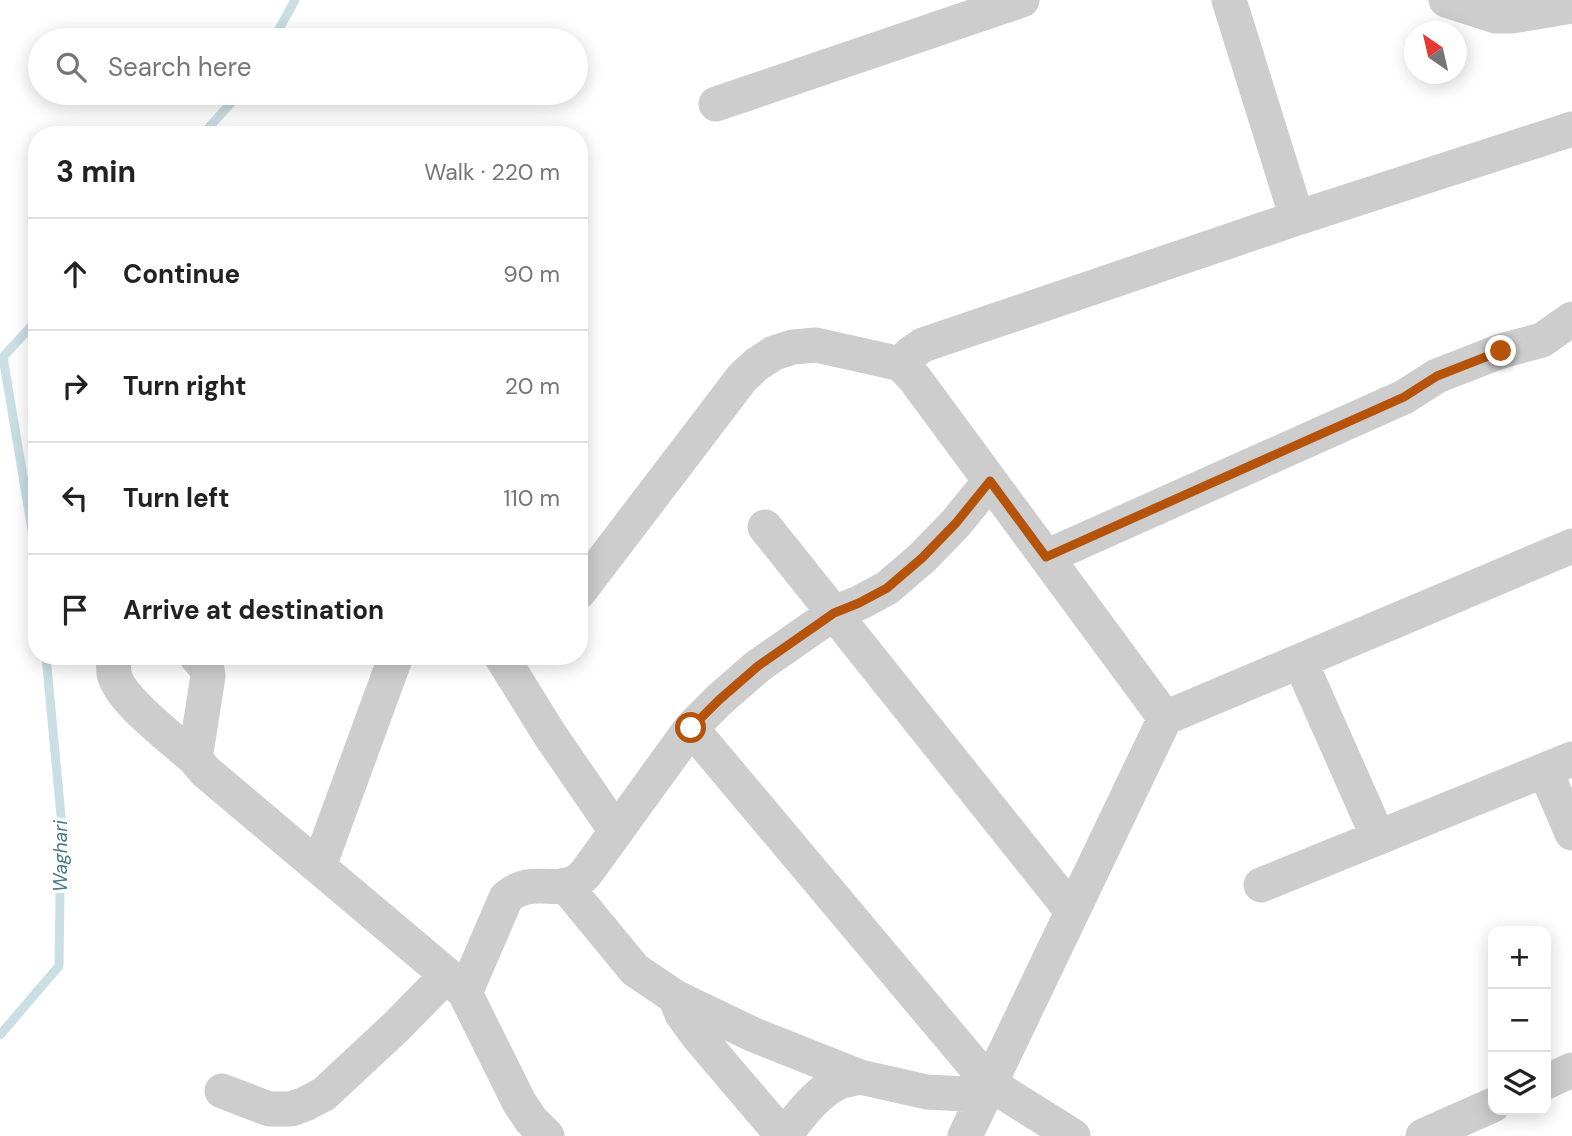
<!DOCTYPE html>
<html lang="en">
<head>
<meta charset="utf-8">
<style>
	body { margin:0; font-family:"DM Sans",sans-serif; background:#f6f6f6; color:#222 }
	.controls { position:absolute; right:21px; bottom:21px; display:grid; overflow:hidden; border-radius:14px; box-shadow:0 4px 18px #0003 }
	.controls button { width:63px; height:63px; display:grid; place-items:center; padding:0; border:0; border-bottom:2px solid #e0e0e0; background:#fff; color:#222; font:35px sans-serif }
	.compass { position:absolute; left:1404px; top:21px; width:63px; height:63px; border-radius:50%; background:#fff; box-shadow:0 4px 18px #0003; rotate:326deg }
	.stop { position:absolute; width:21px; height:21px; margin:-16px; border:5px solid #b45309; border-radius:50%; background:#fff }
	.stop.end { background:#b45309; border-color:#fff; box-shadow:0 2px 7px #0008 }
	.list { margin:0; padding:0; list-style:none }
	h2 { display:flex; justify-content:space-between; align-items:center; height:91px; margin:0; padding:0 28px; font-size:30px }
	h2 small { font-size:23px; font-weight:400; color:#767676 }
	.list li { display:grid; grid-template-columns:46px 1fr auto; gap:21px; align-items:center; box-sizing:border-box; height:112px; padding:0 28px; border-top:2px solid #e0e0e0 }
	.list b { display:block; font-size:26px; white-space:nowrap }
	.list em { font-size:23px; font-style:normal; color:#767676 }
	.icon { flex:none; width:38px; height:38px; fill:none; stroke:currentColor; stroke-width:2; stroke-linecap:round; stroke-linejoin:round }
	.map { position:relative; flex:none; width:1572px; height:1136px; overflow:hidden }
	.search { position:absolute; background:#fff; box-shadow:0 4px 18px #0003; left:28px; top:28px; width:560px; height:77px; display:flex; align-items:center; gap:18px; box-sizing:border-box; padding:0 24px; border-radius:38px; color:#767676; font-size:26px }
	.panel { position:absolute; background:#fff; box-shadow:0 4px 18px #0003; left:28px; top:126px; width:560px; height:539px; border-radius:28px }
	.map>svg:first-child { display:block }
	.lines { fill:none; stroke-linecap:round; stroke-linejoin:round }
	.stream { stroke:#c9dfe4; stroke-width:9 }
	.minor { stroke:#cdcdcd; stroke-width:35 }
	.route { stroke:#b45309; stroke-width:9 }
	.labels { text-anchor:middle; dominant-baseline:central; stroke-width:7; stroke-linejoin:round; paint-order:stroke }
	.water-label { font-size:19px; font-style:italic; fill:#457a87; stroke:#fff }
</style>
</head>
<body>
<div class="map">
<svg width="1572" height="1136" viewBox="0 0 1572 1136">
	<rect width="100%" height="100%" fill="#fff"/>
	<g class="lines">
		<path class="stream" d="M 273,40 L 295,0
			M 202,135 L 240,93
			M 37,320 L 3,357 L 37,560
			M 0,1035 L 59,966 L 61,816 L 46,656"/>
		<path class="minor" d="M 1229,0 L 1297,218 L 1572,129
			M 1446,0 L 1496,16 L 1512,16 L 1572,6
			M 716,104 L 1022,0
			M 901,364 L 911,353 L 923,345 L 1297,218
			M 765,527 L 1072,911
			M 1046,557 L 1404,397 L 1437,376 L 1501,351 L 1542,340 L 1572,319
			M 579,592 L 742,378 L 757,364 L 774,353 L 793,347 L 816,345 L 901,364 L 915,379 L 1165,718 L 965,1136
			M 114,656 C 114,661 113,668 114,673 C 118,699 175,741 195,759
			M 196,656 L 207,669 L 208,676 L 195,759 L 205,771 L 447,975 L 465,993 L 519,1102 L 531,1120 L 547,1136
			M 501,656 L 550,735 L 616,831
			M 1300,661 L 1378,837
			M 1165,718 L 1572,546
			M 691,728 L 990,1084 L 1073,1136
			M 1545,770 L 1572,833
			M 319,866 L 396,656
			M 565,885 L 635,970 L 675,997 L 754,1035 L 860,1077 L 927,1092 L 984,1095
			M 1261,885 L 1572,759
			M 465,993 L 506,898 C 530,875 556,895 577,881 C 581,879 583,876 586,873 L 691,728 L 719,700 L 758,666 L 834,613 L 859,603 L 887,588 L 922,558 L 956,523 L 990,481
			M 675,997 L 682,1014 L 698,1036 L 783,1136
			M 1546,1082 L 1572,1070
			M 222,1091 L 269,1109 L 291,1109 L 305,1104 L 324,1094 L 396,1027 L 447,975
			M 784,1136 C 799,1117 815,1094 837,1083 C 844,1080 852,1079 860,1077
			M 1423,1136 L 1493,1105"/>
	</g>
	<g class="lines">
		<path class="route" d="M 691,728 L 719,700 L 758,666 L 834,613 L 859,603 L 887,588 L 922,558 L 956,523 L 990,481 L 1046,557 L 1404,397 L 1437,376 L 1501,351"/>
	</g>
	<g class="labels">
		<g class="water-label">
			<text transform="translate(60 856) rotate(-90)">Waghari</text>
		</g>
	</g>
</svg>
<div class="controls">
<button>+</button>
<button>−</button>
<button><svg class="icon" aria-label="layers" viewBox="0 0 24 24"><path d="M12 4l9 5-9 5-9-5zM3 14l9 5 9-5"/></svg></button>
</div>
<svg class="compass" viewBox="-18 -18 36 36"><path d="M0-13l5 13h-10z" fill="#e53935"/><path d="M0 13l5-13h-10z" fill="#767676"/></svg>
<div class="stop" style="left:691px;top:728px"></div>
<div class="stop end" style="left:1501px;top:351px"></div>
<div class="search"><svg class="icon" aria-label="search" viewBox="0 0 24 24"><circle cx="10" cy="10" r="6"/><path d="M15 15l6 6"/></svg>Search here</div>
<section class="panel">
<h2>3 min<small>Walk · 220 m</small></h2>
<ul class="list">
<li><svg class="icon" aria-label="ahead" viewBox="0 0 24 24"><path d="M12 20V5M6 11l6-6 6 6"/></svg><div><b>Continue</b></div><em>90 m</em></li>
<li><svg class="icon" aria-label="right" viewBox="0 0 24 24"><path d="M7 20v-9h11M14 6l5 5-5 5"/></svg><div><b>Turn right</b></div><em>20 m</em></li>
<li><svg class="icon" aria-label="left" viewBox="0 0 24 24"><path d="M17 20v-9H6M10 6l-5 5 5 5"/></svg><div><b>Turn left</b></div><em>110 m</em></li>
<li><svg class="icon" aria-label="arrive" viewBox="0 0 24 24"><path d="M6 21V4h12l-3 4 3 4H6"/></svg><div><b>Arrive at destination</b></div></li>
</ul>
</section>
</div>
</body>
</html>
